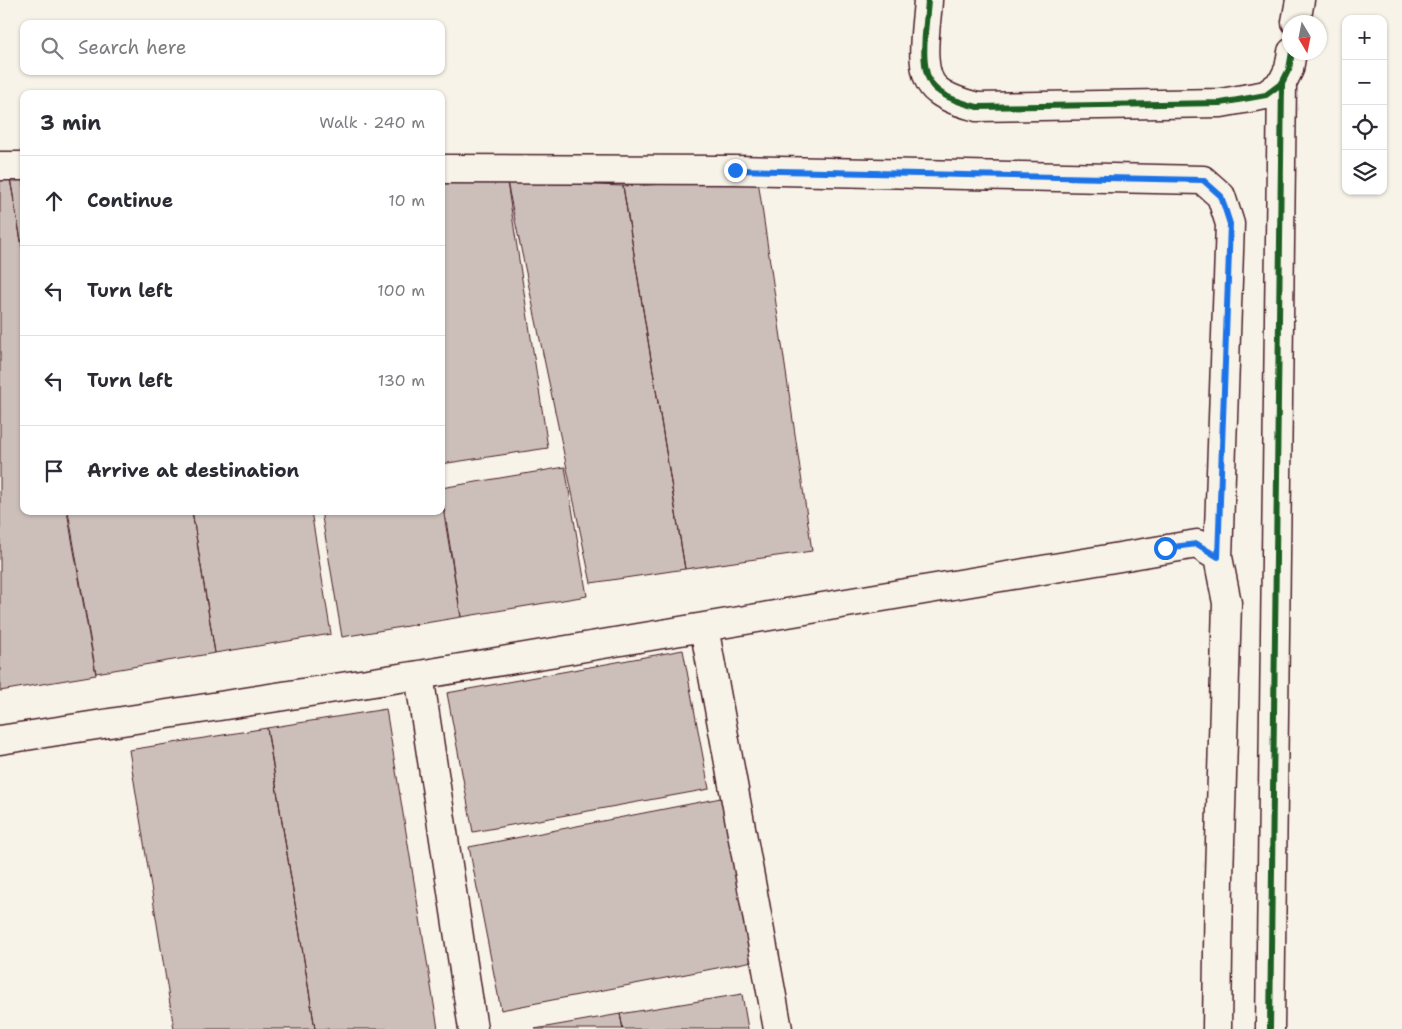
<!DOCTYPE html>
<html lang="en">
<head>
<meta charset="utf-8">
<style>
	body { margin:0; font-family:"Shantell Sans",sans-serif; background:#f7f7f7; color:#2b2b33 }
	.controls { position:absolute; right:15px; top:15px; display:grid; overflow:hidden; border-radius:10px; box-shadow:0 1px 4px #0004 }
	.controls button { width:45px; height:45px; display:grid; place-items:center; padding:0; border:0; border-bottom:1px solid #e1e1e2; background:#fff; color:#2b2b33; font:25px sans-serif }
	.compass { position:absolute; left:1282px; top:15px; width:45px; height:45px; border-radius:50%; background:#fff; box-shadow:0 1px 4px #0004; rotate:170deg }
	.stop { position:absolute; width:15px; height:15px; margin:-11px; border:4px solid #1a73e8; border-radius:50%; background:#fff }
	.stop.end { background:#1a73e8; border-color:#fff; box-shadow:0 1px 5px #0008 }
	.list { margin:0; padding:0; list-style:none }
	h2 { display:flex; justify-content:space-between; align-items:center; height:65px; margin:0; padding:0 20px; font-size:21px }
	h2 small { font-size:16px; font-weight:400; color:#7c7c81 }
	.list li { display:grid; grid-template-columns:32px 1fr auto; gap:15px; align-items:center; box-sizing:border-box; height:90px; padding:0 20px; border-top:1px solid #e1e1e2 }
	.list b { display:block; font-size:19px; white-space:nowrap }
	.list em { font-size:16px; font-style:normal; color:#7c7c81 }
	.icon { flex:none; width:28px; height:28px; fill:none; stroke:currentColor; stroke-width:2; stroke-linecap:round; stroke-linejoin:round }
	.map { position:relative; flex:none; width:1402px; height:1029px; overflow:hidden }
	.search { position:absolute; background:#fff; box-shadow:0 1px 4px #0004; left:20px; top:20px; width:425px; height:55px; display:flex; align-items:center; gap:12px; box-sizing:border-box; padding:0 18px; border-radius:10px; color:#7c7c81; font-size:19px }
	.panel { position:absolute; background:#fff; box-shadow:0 1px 4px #0004; left:20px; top:90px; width:425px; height:425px; border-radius:10px }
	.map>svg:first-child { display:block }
	.building { fill:#ccbfb9; stroke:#4a1f2b }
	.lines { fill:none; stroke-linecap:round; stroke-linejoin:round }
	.minor-casing { stroke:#4a1f2b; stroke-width:31 }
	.minor { stroke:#f7f3e8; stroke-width:28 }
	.cycleway-casing { stroke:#f7f3e8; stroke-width:9 }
	.cycleway { stroke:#1b5e20; stroke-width:6 }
	.route { stroke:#1a73e8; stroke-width:6 }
</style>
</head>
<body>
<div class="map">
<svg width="1402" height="1029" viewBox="0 0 1402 1029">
	<rect width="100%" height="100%" fill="#f7f3e8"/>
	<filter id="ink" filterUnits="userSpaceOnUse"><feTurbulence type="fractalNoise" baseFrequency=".02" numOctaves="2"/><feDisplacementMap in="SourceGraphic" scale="10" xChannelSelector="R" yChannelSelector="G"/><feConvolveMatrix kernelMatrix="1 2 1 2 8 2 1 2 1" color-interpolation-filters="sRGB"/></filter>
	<g filter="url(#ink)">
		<path class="building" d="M 0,173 L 9,173 L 24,258 L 24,511 L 67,511 L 96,675 L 0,691 Z
			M 9,173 L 24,173 L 24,257 Z
			M 758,180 L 812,551 L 685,569 L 623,186 Z
			M 507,182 L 623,186 L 685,569 L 591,583 Z
			M 507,182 L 548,448 L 441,464 L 441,183 Z
			M 565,467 L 587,596 L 461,617 L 441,488 Z
			M 441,496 L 461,617 L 342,637 L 321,511 L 441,511 Z
			M 68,511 L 192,511 L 215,653 L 96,673 Z
			M 192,511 L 311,511 L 331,634 L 215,653 Z
			M 683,650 L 709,789 L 473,832 L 447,693 Z
			M 386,709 L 438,1029 L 315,1029 L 267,728 Z
			M 267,728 L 315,1029 L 174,1029 L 129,750 Z
			M 726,797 L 758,960 L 501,1010 L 469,847 Z
			M 742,994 L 748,1029 L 623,1029 L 620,1014 Z
			M 620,1014 L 623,1029 L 535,1029 Z"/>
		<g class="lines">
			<defs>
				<path id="minor" d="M 928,0 C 927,24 916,74 937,90 C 948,99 963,103 977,107 L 1221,103 L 1266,95 L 1282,83 L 1289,69 L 1292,52
					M 1296,22 L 1300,0
					M 0,166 L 24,166
					M 441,169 L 735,170 L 1203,180 L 1221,196 L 1230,224 L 1218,557
					M 704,627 L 778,1029
					M 419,675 L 473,1029
					M 0,740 L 419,675 L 1197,544 L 1218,557 L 1227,603 L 1219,877 L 1217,1029
					M 1270,1029 L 1282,83"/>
			</defs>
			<use href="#minor" class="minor-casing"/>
			<use href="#minor" class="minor"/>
			<defs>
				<path id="cycleway" d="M 928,0 C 927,24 916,74 937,90 C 948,99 963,103 977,107 L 1221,103 L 1266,95 L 1282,83 L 1289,69 L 1292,52
					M 1270,1029 L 1282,83"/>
			</defs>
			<use href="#cycleway" class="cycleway-casing"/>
			<use href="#cycleway" class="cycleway"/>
		</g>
	</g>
	<g class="lines" filter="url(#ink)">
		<path class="route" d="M 735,170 L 1203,180 L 1221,196 L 1230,224 L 1218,557 L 1197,544 L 1165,548"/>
	</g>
</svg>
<div class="controls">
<button>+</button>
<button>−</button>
<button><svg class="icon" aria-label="locate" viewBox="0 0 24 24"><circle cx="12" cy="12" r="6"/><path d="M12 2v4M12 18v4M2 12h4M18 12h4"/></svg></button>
<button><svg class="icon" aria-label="layers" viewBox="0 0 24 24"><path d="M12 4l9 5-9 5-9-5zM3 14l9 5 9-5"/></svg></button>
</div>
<svg class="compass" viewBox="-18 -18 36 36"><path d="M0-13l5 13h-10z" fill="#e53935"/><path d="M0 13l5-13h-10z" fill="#7c7c81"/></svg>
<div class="stop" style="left:1165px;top:548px"></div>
<div class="stop end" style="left:735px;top:170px"></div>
<div class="search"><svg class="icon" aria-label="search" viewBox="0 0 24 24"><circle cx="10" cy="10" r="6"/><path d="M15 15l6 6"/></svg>Search here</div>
<section class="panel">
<h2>3 min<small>Walk · 240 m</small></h2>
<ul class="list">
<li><svg class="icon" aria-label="ahead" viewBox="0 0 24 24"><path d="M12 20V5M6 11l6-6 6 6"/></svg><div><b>Continue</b></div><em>10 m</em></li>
<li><svg class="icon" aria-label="left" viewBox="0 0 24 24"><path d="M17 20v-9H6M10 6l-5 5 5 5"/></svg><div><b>Turn left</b></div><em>100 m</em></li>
<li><svg class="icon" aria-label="left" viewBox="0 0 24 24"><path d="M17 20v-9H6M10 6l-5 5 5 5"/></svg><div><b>Turn left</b></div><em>130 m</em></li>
<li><svg class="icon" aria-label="arrive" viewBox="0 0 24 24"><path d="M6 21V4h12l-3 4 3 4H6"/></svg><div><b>Arrive at destination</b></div></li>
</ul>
</section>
</div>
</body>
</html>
